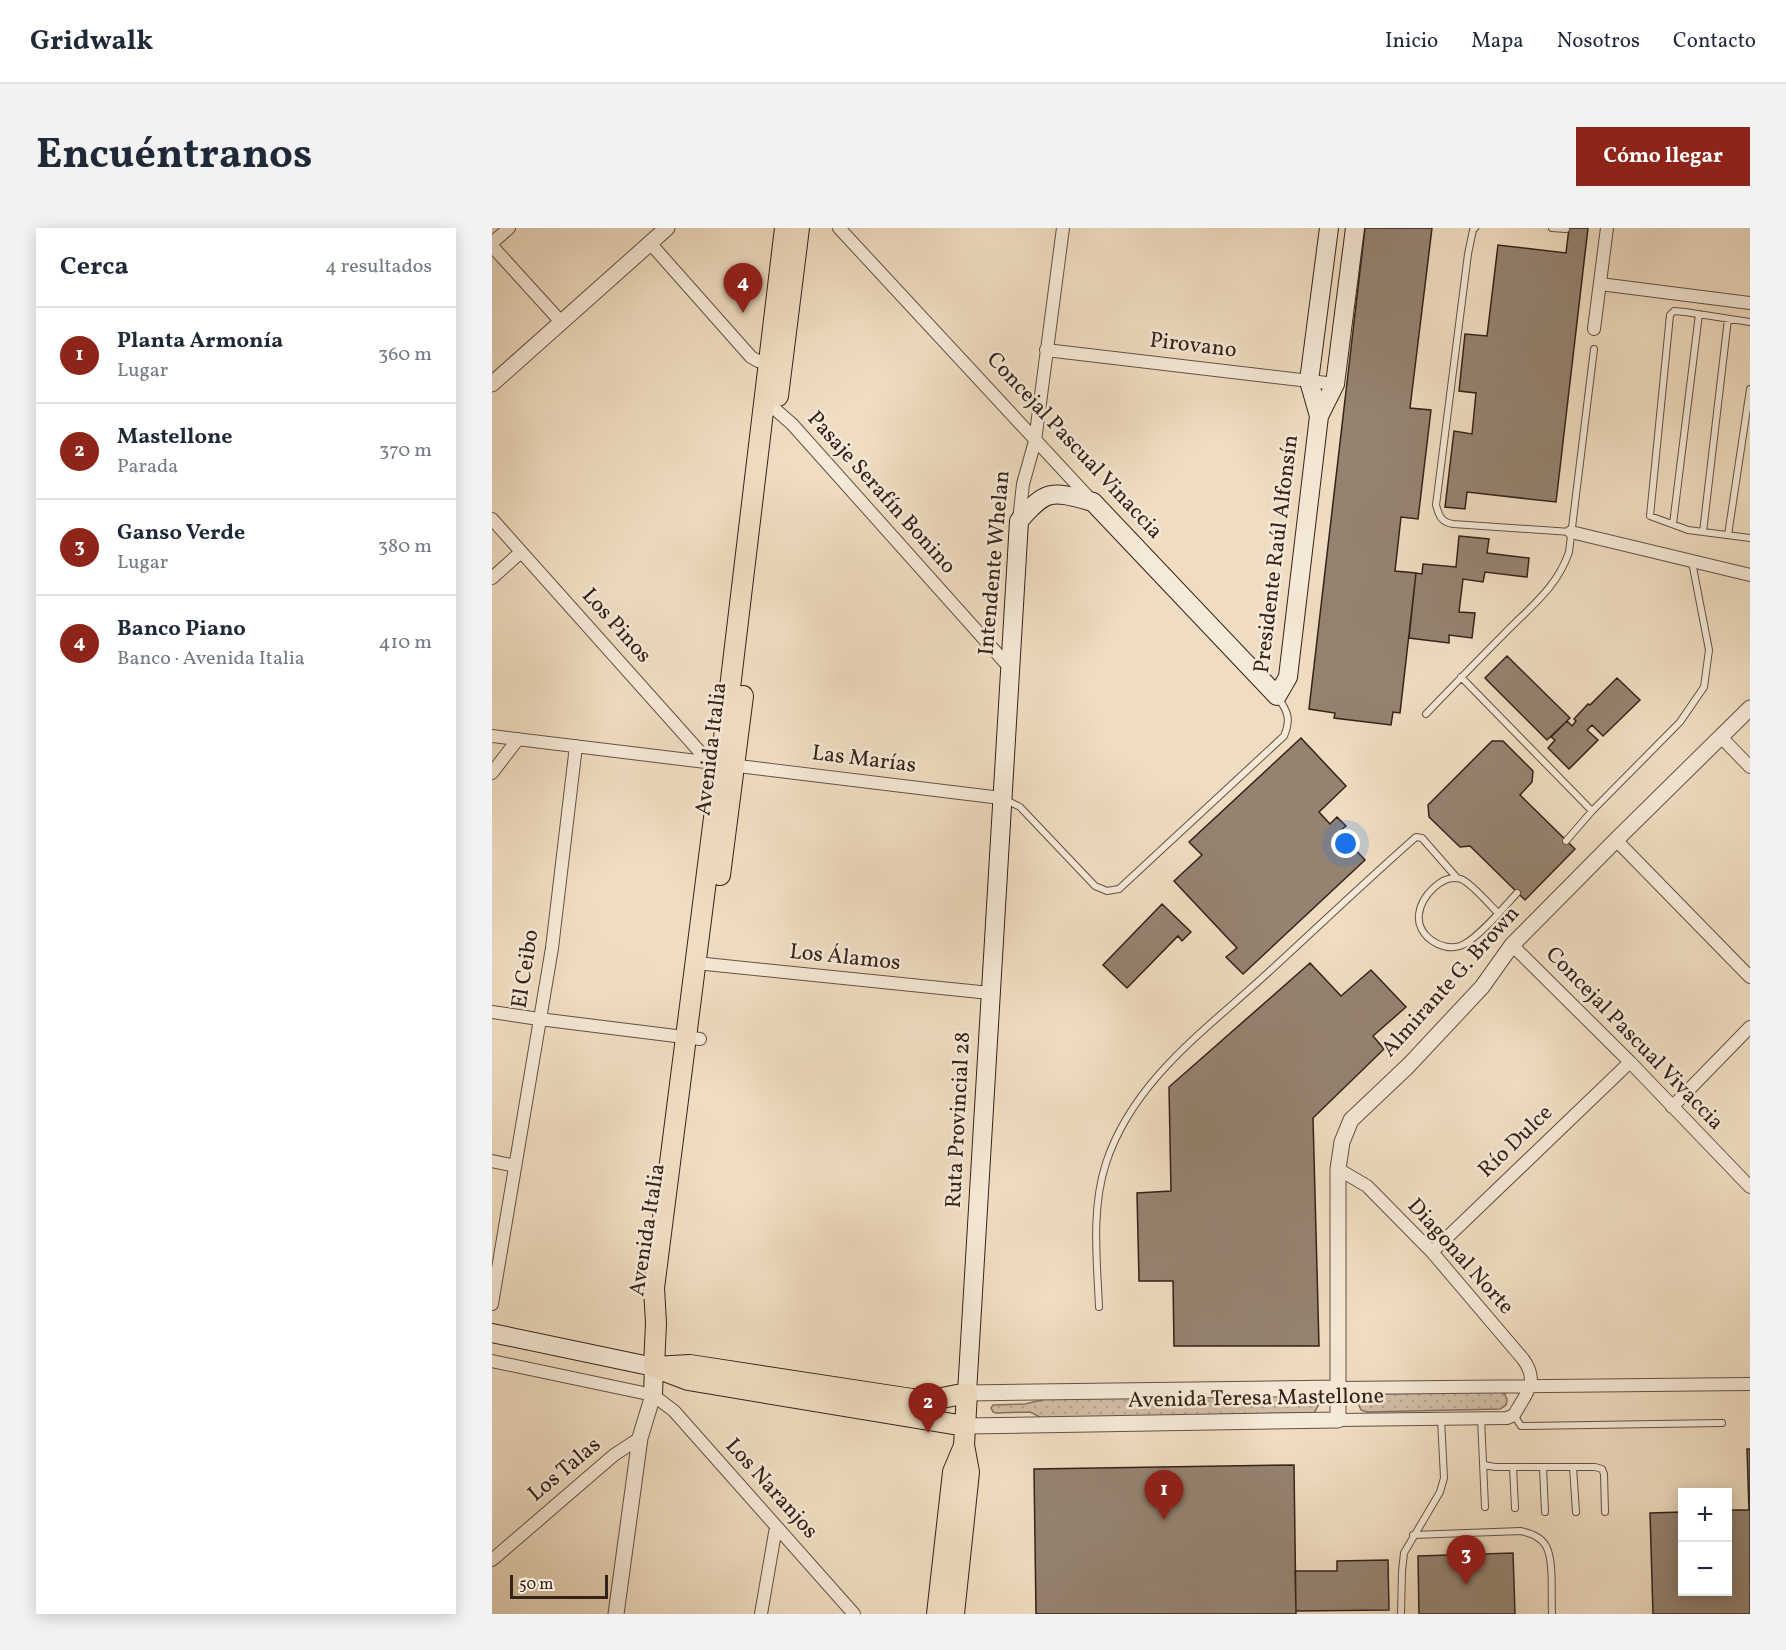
<!DOCTYPE html>
<html lang="es">
<head>
<meta charset="utf-8">
<style>
	body { margin:0; font-family:Vollkorn,serif; background:#f2f2f3; color:#1f2937 }
	.controls { position:absolute; right:18px; bottom:18px; display:grid; overflow:hidden; border-radius:0px; box-shadow:0 3px 15px #0003 }
	.controls button { width:54px; height:54px; display:grid; place-items:center; padding:0; border:0; border-bottom:2px solid #e0e1e3; background:#fff; color:#1f2937; font:30px sans-serif }
	.scale { position:absolute; left:18px; bottom:15px; width:98px; box-sizing:border-box; padding-left:6px; border:3px solid #33221b; border-top:0; font-size:16px; line-height:21px; white-space:nowrap; color:#33221b; -webkit-text-stroke:4px #f5e9d7; paint-order:stroke }
	.you { position:absolute; left:854px; top:616px; width:21px; height:21px; margin:-15px; border:4px solid #fff; border-radius:50%; background:#1a73e8; box-shadow:0 0 0 9px #1a73e833 }
	.badge { display:grid; place-items:center; width:39px; height:39px; border-radius:50%; background:#8f2418; color:#fff; font-size:20px; font-weight:700 }
	.pin { position:absolute; translate:-50% -50px; filter:drop-shadow(0 2px 3px #0008) }
	.pin::after { content:''; position:absolute; top:32px; width:21px; height:18px; background:inherit; clip-path:polygon(0 0,100% 0,50% 100%) }
	.list { margin:0; padding:0; list-style:none }
	h2 { display:flex; justify-content:space-between; align-items:center; height:78px; margin:0; padding:0 24px; font-size:26px }
	h2 small { font-size:20px; font-weight:400; color:#747a83 }
	.list li { display:grid; grid-template-columns:39px 1fr auto; gap:18px; align-items:center; box-sizing:border-box; height:96px; padding:0 24px; border-top:2px solid #e0e1e3 }
	.list b { display:block; font-size:22px; white-space:nowrap }
	.list p { margin:0; font-size:20px; white-space:nowrap; color:#747a83 }
	.list em { font-size:20px; font-style:normal; color:#747a83 }
	.map { position:relative; flex:none; width:1258px; height:1386px; overflow:hidden; border-radius:0px }
	header { display:flex; align-items:center; gap:36px; box-sizing:border-box; height:84px; padding:0 30px; background:#fff; border-bottom:2px solid #e0e1e3 }
	header strong { font-size:28px }
	nav { display:flex; gap:33px; margin-inline-start:auto; font-size:21px }
	.intro { display:flex; align-items:center; justify-content:space-between; box-sizing:border-box; height:144px; padding:0 36px }
	h1 { margin:0; font-size:42px }
	.button { padding:15px 27px; border-radius:0px; background:#8f2418; color:#fff; font-size:21px; font-weight:700 }
	main { display:flex; gap:36px; padding:0 36px }
	aside { flex:1; background:#fff; border-radius:0px; box-shadow:0 3px 15px #0003 }
	.map>svg:first-child { display:block }
	.grass { fill:url(#grass-dots); stroke:#827060; stroke-width:1.5 }
	.building { fill:#958371; stroke:#33221b; stroke-width:1.5 }
	.lines { fill:none; stroke-linecap:round; stroke-linejoin:round }
	.service-casing { stroke:#625144; stroke-width:8 }
	.minor-casing { stroke:#625144; stroke-width:14 }
	.tertiary-casing { stroke:#625144; stroke-width:17 }
	.secondary-casing { stroke:#33221b; stroke-width:20 }
	.primary-casing { stroke:#33221b; stroke-width:22 }
	.service { stroke:#f5e9d7; stroke-width:6 }
	.minor { stroke:#f5e9d7; stroke-width:12 }
	.tertiary { stroke:#f5e9d7; stroke-width:15 }
	.secondary { stroke:#f5e9d7; stroke-width:18 }
	.primary { stroke:#f0ddc1; stroke-width:20 }
	.labels { text-anchor:middle; dominant-baseline:central; stroke-width:5; stroke-linejoin:round; paint-order:stroke }
	.street-label { font-size:22px; fill:#33221b; stroke:#f5e9d7 }
</style>
</head>
<body>
<header>
<strong>Gridwalk</strong>
<nav><a>Inicio</a><a>Mapa</a><a>Nosotros</a><a>Contacto</a></nav>
</header>
<div class="intro"><h1>Encuéntranos</h1><a class="button">Cómo llegar</a></div>
<main>
<aside>
<h2>Cerca<small>4 resultados</small></h2>
<ul class="list">
<li><span class="badge">1</span><div><b>Planta Armonía</b><p>Lugar</p></div><em>360 m</em></li>
<li><span class="badge">2</span><div><b>Mastellone</b><p>Parada</p></div><em>370 m</em></li>
<li><span class="badge">3</span><div><b>Ganso Verde</b><p>Lugar</p></div><em>380 m</em></li>
<li><span class="badge">4</span><div><b>Banco Piano</b><p>Banco · Avenida Italia</p></div><em>410 m</em></li>
</ul>
</aside>
<div class="map">
<svg width="1258" height="1386" viewBox="0 0 1258 1386">
	<defs>
		<pattern id="grass-dots" width="8" height="8" patternUnits="userSpaceOnUse" patternTransform="scale(1.5)"><rect width="8" height="8" fill="#d0bda5"/><path d="M2 2h.1M6 6h.1" fill="none" stroke="#b3a28d" stroke-width="1.8" stroke-linecap="round"/></pattern>
	</defs>
	<rect width="100%" height="100%" fill="#f0ddc1"/>
	<filter id="stains"><feTurbulence type="fractalNoise" baseFrequency=".00333" numOctaves="4"/><feColorMatrix values="0 0 0 0 .2 0 0 0 0 .09 0 0 0 0 .02 0 0 0 .5 -.17"/></filter>
	<radialGradient id="worn" r=".72"><stop offset=".6" stop-color="#630" stop-opacity="0"/><stop offset="1" stop-color="#630" stop-opacity=".3"/></radialGradient>
	<path class="grass" d="M 1008,1164 L 1013,1166 L 1015,1172 L 1014,1177 L 1008,1181 L 875,1184 L 869,1182 L 866,1175 L 868,1169 L 874,1166 Z
		M 817,1167 L 822,1168 L 827,1176 L 822,1185 L 550,1190 L 538,1184 L 504,1185 L 501,1184 L 499,1180 L 501,1177 L 533,1176 L 554,1171 Z"/>
	<path class="building" d="M 873,0 L 940,0 L 918,180 L 939,182 L 926,291 L 909,289 L 903,343 L 924,345 L 908,485 L 901,484 L 899,497 L 842,490 L 843,485 L 817,481 Z
		M 1077,0 L 1096,0 L 1064,274 L 975,264 L 973,281 L 953,279 L 962,203 L 980,206 L 984,165 L 967,163 L 973,106 L 995,108 L 1006,17 L 1074,25 Z
		M 967,308 L 997,311 L 995,325 L 1037,330 L 1035,349 L 993,344 L 991,354 L 971,351 L 967,384 L 983,385 L 980,410 L 957,407 L 957,415 L 917,410 L 924,345 L 930,346 L 931,336 L 964,339 Z
		M 1015,428 L 1078,490 L 1055,512 L 993,450 Z
		M 1125,450 L 1148,472 L 1111,508 L 1100,497 L 1095,502 L 1106,512 L 1077,541 L 1056,520 L 1063,512 L 1059,509 L 1075,493 L 1080,498 L 1084,493 L 1082,491 L 1096,476 L 1098,477 Z
		M 809,510 L 854,558 L 827,584 L 838,596 L 845,589 L 854,598 L 847,604 L 873,632 L 751,746 L 734,729 L 745,720 L 682,653 L 710,627 L 697,614 Z
		M 1000,513 L 1011,513 L 1041,543 L 1040,554 L 1028,567 L 1083,621 L 1033,672 L 978,618 L 968,619 L 937,589 L 936,577 Z
		M 670,676 L 699,704 L 690,713 L 686,708 L 635,760 L 611,737 Z
		M 818,735 L 849,768 L 879,742 L 914,779 L 881,808 L 892,821 L 821,890 L 827,1118 L 682,1118 L 681,1053 L 647,1053 L 645,965 L 679,963 L 677,859 Z
		M 1255,1221 L 1258,1221 L 1258,1386 L 1161,1386 L 1158,1285 L 1190,1284 L 1190,1364 L 1236,1364 L 1236,1282 L 1257,1282 Z
		M 802,1237 L 804,1386 L 544,1386 L 542,1241 Z
		M 1021,1325 L 1023,1386 L 927,1386 L 926,1328 Z
		M 896,1332 L 897,1382 L 804,1383 L 803,1343 L 845,1343 L 845,1333 Z"/>
	<g class="lines">
		<defs>
			<path id="service" d="M 983,0 L 981,2 L 976,26 L 944,277 C 947,288 949,294 961,296 L 1079,304
				M 1060,0 L 1074,1
				M 1258,94 L 1193,84 L 1182,83 L 1178,87 L 1158,288 L 1196,302 L 1258,310
				M 1181,296 L 1207,86
				M 1211,304 L 1236,91
				M 1236,307 L 1258,161
				M 969,449 L 1100,583
				M 934,486 C 960,459 986,432 1012,406 C 1037,380 1065,360 1077,324 L 1102,121
				M 512,571 L 528,579 L 603,658 L 615,663 L 627,661 L 792,508 C 799,492 796,483 786,470
				M 1074,613 L 1100,583 L 1188,494 L 1212,459 L 1217,422 L 1200,334
				M 1006,685 C 998,677 978,654 969,651 C 950,645 929,669 927,686 C 924,707 949,724 968,718 C 984,713 1013,678 1025,665
				M 607,1079 C 605,1032 599,981 614,935 C 642,850 718,799 780,741 C 828,697 875,652 924,609 L 930,610 L 965,650
				M 1022,1187 L 1029,1198 L 1230,1195
				M 989,1190 L 993,1279
				M 992,1237 L 1003,1239 L 1103,1239 L 1110,1241 L 1112,1246 L 1113,1284
				M 1021,1239 L 1023,1280
				M 1051,1239 L 1053,1284
				M 1081,1239 L 1084,1284
				M 921,1307 L 1029,1303 C 1039,1306 1048,1308 1054,1318 C 1062,1332 1059,1368 1060,1386
				M 909,1386 L 910,1343 L 912,1325 L 948,1264 L 952,1250 L 949,1191"/>
			<path id="minor" d="M 347,0 L 600,273
				M 0,15 L 17,0
				M 158,15 L 259,129 L 266,133 L 281,137
				M 0,18 L 70,95
				M 1108,56 L 1258,75
				M 1102,101 L 1115,0
				M 554,122 L 843,156
				M 271,180 L 284,182 L 300,196 L 518,440
				M 0,291 L 216,533
				M 527,292 L 531,256 L 543,213 L 571,0
				M 1079,304 L 1258,347
				M 0,350 L 29,324
				M 0,508 L 509,570
				M 1229,509 L 1258,539
				M 0,545 L 26,511
				M 1124,612 L 1258,749
				M 1020,717 L 1138,834 L 1258,959
				M 204,735 L 498,765
				M 0,784 L 47,791 L 208,811
				M 1180,879 L 1258,799
				M 0,933 L 23,938
				M 940,1024 L 1138,834
				M 0,1076 L 60,720 L 84,518
				M 0,1133 L 161,1167 L 182,1183 L 362,1386
				M 845,1160 L 1258,1156
				M 846,1192 L 1015,1190 L 1022,1187 C 1034,1165 1048,1154 1031,1131 L 940,1024 L 875,958 L 846,941
				M 0,1332 L 122,1227 L 148,1210
				M 269,1386 L 284,1299"/>
			<path id="tertiary" d="M 0,156 L 175,0
				M 475,1165 L 845,1160
				M 473,1198 L 846,1192 L 846,941 L 850,914 L 859,892 L 917,837 L 990,759 L 1020,717 L 1124,612 L 1258,480
				M 124,1386 L 148,1210 L 161,1167"/>
			<path id="secondary" d="M 827,188 L 817,153 L 837,0
				M 0,1105 L 162,1139 L 161,1167
				M 475,1165 L 527,293 C 555,260 560,263 601,274 L 785,468 L 796,449 L 827,188 L 843,156 L 863,0"/>
			<path id="primary" d="M 286,168 L 307,0
				M 228,647 L 251,468
				M 162,1139 L 164,1095 L 162,1060 L 229,535 L 293,0
				M 162,1139 L 198,1137 L 420,1171 L 445,1171 L 475,1165 L 472,1217 L 477,1244 L 462,1386
				M 167,1141 L 196,1152 L 473,1198
				M 445,1386 L 461,1244 L 472,1218"/>
		</defs>
		<use href="#service" class="service-casing"/>
		<use href="#minor" class="minor-casing"/>
		<use href="#tertiary" class="tertiary-casing"/>
		<use href="#secondary" class="secondary-casing"/>
		<use href="#primary" class="primary-casing"/>
		<use href="#service" class="service"/>
		<use href="#minor" class="minor"/>
		<use href="#tertiary" class="tertiary"/>
		<use href="#secondary" class="secondary"/>
		<use href="#primary" class="primary"/>
	</g>
	<g class="labels">
		<g class="street-label">
			<text transform="translate(701 118) rotate(7)">Pirovano</text>
			<text transform="translate(582 218) rotate(47)">Concejal Pascual Vinaccia</text>
			<text transform="translate(389 265) rotate(48)">Pasaje Serafín Bonino</text>
			<text transform="translate(785 326) rotate(-83)">Presidente Raúl Alfonsín</text>
			<text transform="translate(503 335) rotate(-85)">Intendente Whelan</text>
			<text transform="translate(124 398) rotate(48)">Los Pinos</text>
			<text transform="translate(220 521) rotate(-83)">Avenida Italia</text>
			<text transform="translate(372 532) rotate(7)">Las Marías</text>
			<text transform="translate(353 730) rotate(6)">Los Álamos</text>
			<text transform="translate(34 741) rotate(-81)">El Ceibo</text>
			<text transform="translate(959 754) rotate(-48)">Almirante G. Brown</text>
			<text transform="translate(1142 811) rotate(46)">Concejal Pascual Vivaccia</text>
			<text transform="translate(467 892) rotate(-87)">Ruta Provincial 28</text>
			<text transform="translate(1024 914) rotate(-44)">Río Dulce</text>
			<text transform="translate(156 1002) rotate(-81)">Avenida Italia</text>
			<text transform="translate(968 1029) rotate(48)">Diagonal Norte</text>
			<text transform="translate(764 1171) rotate(-1)">Avenida Teresa Mastellone</text>
			<text transform="translate(73 1242) rotate(-40)">Los Talas</text>
			<text transform="translate(279 1261) rotate(48)">Los Naranjos</text>
		</g>
	</g>
	<rect width="100%" height="100%" filter="url(#stains)"/>
	<rect width="100%" height="100%" fill="url(#worn)"/>
</svg>
<div class="controls">
<button>+</button>
<button>−</button>
</div>
<div class="scale">50 m</div>
<div class="you"></div>
<div class="pin badge" style="left:672px;top:1292px">1</div>
<div class="pin badge" style="left:436px;top:1205px">2</div>
<div class="pin badge" style="left:974px;top:1357px">3</div>
<div class="pin badge" style="left:251px;top:85px">4</div>
</div>
</main>
</body>
</html>
